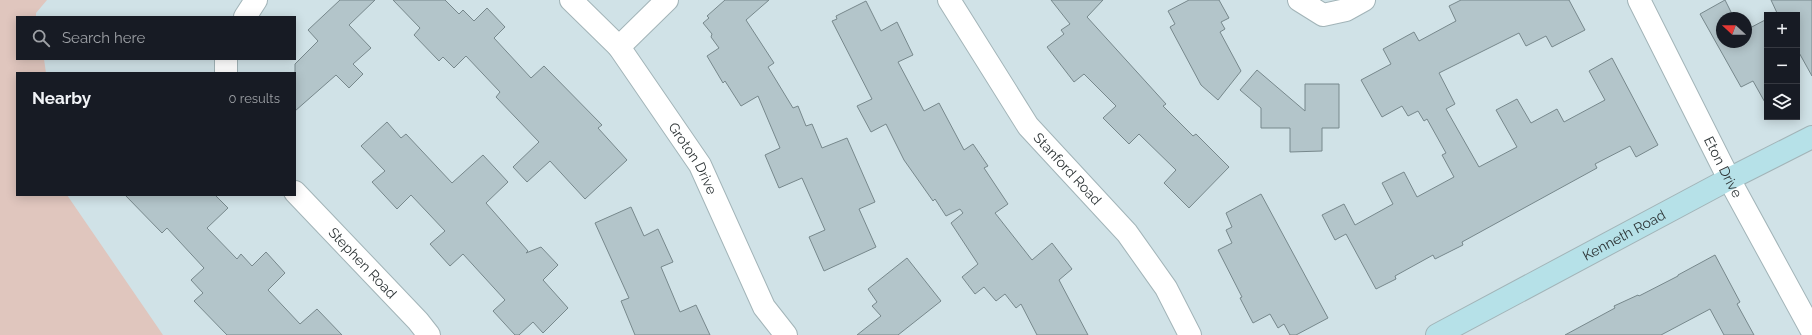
<!DOCTYPE html>
<html lang="en">
<head>
<meta charset="utf-8">
<style>
	body { margin:0; font-family:Raleway,sans-serif; background:#20242c; color:#f1f3f6 }
	.controls { position:absolute; right:12px; top:12px; display:grid; overflow:hidden; border-radius:0px; box-shadow:0 2px 10px #0003 }
	.controls button { width:36px; height:36px; display:grid; place-items:center; padding:0; border:0; border-bottom:1px solid #363941; background:#171b24; color:#f1f3f6; font:20px sans-serif }
	.compass { position:absolute; left:1716px; top:12px; width:36px; height:36px; border-radius:50%; background:#171b24; box-shadow:0 2px 10px #0003; rotate:291deg }
	.list { margin:0; padding:0; list-style:none }
	h2 { display:flex; justify-content:space-between; align-items:center; height:52px; margin:0; padding:0 16px; font-size:17px }
	h2 small { font-size:13px; font-weight:400; color:#9ea1a6 }
	.icon { flex:none; width:22px; height:22px; fill:none; stroke:currentColor; stroke-width:2; stroke-linecap:round; stroke-linejoin:round }
	.map { position:relative; flex:none; width:1812px; height:335px; overflow:hidden }
	.search { position:absolute; background:#171b24; box-shadow:0 2px 10px #0003; left:16px; top:16px; width:280px; height:44px; display:flex; align-items:center; gap:10px; box-sizing:border-box; padding:0 14px; border-radius:0px; color:#9ea1a6; font-size:15px }
	.panel { position:absolute; background:#171b24; box-shadow:0 2px 10px #0003; left:16px; top:72px; width:280px; height:124px; border-radius:0px }
	.map>svg:first-child { display:block }
	.green { fill:#e0c6be }
	.building { fill:#b3c5ca; stroke:#77888c }
	.lines { fill:none; stroke-linecap:round; stroke-linejoin:round }
	.street-casing { stroke:#a2b4b8; stroke-width:24 }
	.secondary-casing { stroke:#a2b4b8; stroke-width:24 }
	.street { stroke:#fff; stroke-width:22 }
	.secondary { stroke:#b6e1e8; stroke-width:22 }
	.labels { text-anchor:middle; dominant-baseline:central; stroke-width:3; stroke-linejoin:round; paint-order:stroke }
	.street-label { font-size:14px; fill:#2e3537; stroke:#d0e2e7 }
</style>
</head>
<body>
<div class="map">
<svg width="1812" height="335" viewBox="0 0 1812 335">
	<rect width="100%" height="100%" fill="#d0e2e7"/>
	<path class="green" d="M 0,0 L 47,0 L 36,13 L 36,17 L 17,17 L 17,59 L 44,59 L 46,73 L 17,73 L 17,195 L 67,195 L 163,335 L 0,335 Z"/>
	<path class="building" d="M 340,0 L 375,0 L 349,25 L 371,48 L 353,64 L 363,74 L 349,88 L 336,75 L 295,111 L 295,64 L 318,41 L 308,30 Z
		M 393,0 L 445,0 L 459,14 L 463,10 L 474,21 L 487,8 L 505,27 L 494,38 L 531,78 L 544,66 L 602,125 L 598,128 L 627,160 L 585,199 L 550,161 L 527,182 L 513,167 L 539,142 L 496,97 L 500,92 L 466,56 L 454,68 L 443,57 L 439,61 L 414,35 L 420,28 Z
		M 725,0 L 769,0 L 746,20 L 774,63 L 768,67 L 793,108 L 798,106 L 806,126 L 812,124 L 822,148 L 847,138 L 875,202 L 859,209 L 876,247 L 824,271 L 809,237 L 825,230 L 802,178 L 779,188 L 765,155 L 780,148 L 758,96 L 741,106 L 725,81 L 723,83 L 707,56 L 719,48 L 711,37 L 712,34 L 703,23 L 709,18 L 707,16 Z
		M 1051,0 L 1103,0 L 1087,17 L 1166,104 L 1163,106 L 1193,136 L 1196,134 L 1229,167 L 1189,208 L 1164,183 L 1176,170 L 1139,134 L 1129,144 L 1103,118 L 1116,106 L 1084,74 L 1074,82 L 1047,47 L 1064,34 L 1061,30 L 1070,24 Z
		M 1189,0 L 1219,0 L 1229,18 L 1221,22 L 1225,29 L 1220,32 L 1241,71 L 1218,100 L 1201,85 L 1170,27 L 1175,24 L 1168,11 Z
		M 1461,0 L 1569,0 L 1585,30 L 1552,47 L 1546,36 L 1526,46 L 1519,33 L 1439,73 L 1455,104 L 1446,109 L 1479,167 L 1517,147 L 1496,110 L 1517,99 L 1531,123 L 1557,109 L 1564,122 L 1605,100 L 1589,71 L 1612,58 L 1658,145 L 1636,157 L 1630,146 L 1595,164 L 1597,168 L 1462,242 L 1463,245 L 1435,259 L 1433,255 L 1395,276 L 1396,279 L 1376,289 L 1346,234 L 1335,240 L 1322,215 L 1344,204 L 1355,225 L 1393,204 L 1382,183 L 1404,172 L 1417,197 L 1454,177 L 1442,155 L 1446,153 L 1427,119 L 1424,121 L 1418,111 L 1408,116 L 1402,106 L 1382,117 L 1361,80 L 1391,64 L 1383,49 L 1414,32 L 1419,41 L 1456,21 L 1449,6 Z
		M 1725,0 L 1734,18 L 1722,18 L 1722,42 L 1746,42 L 1746,30 L 1767,19 L 1767,106 L 1753,81 L 1741,87 L 1700,14 Z
		M 1771,0 L 1812,0 L 1812,76 L 1797,49 L 1797,15 L 1778,15 Z
		M 866,1 L 881,31 L 897,22 L 913,55 L 898,62 L 924,111 L 939,103 L 964,150 L 973,144 L 988,166 L 984,168 L 1008,204 L 995,213 L 1032,260 L 1052,243 L 1072,269 L 1059,280 L 1088,335 L 1037,335 L 1021,304 L 1016,308 L 1005,294 L 996,301 L 984,287 L 975,294 L 962,277 L 978,264 L 951,223 L 963,213 L 960,209 L 946,216 L 935,199 L 933,201 L 904,160 L 886,124 L 871,132 L 857,106 L 872,99 L 832,21 L 837,19 L 836,16 Z
		M 1257,70 L 1305,111 L 1305,84 L 1339,84 L 1339,128 L 1322,128 L 1322,151 L 1290,152 L 1290,128 L 1261,128 L 1261,108 L 1240,90 Z
		M 387,122 L 401,138 L 406,134 L 452,183 L 483,155 L 508,182 L 486,203 L 528,251 L 526,253 L 541,247 L 558,265 L 543,280 L 568,308 L 543,333 L 533,322 L 519,335 L 515,335 L 493,311 L 505,300 L 463,254 L 450,266 L 430,244 L 445,231 L 411,195 L 397,209 L 372,182 L 385,171 L 361,146 Z
		M 1261,194 L 1328,318 L 1296,335 L 1290,335 L 1284,324 L 1278,328 L 1270,314 L 1253,323 L 1240,298 L 1242,297 L 1218,250 L 1232,243 L 1226,230 L 1232,227 L 1226,213 Z
		M 125,195 L 215,195 L 228,208 L 207,228 L 237,259 L 241,254 L 252,266 L 266,252 L 285,273 L 268,290 L 300,324 L 317,309 L 342,335 L 227,335 L 194,301 L 203,293 L 191,280 L 204,268 L 167,228 L 162,233 Z
		M 631,207 L 644,236 L 658,229 L 673,262 L 661,267 L 680,312 L 696,305 L 710,335 L 635,335 L 621,301 L 629,298 L 595,223 Z
		M 1715,255 L 1740,302 L 1737,304 L 1754,335 L 1724,335 L 1710,309 L 1661,335 L 1565,335 L 1615,308 L 1614,306 L 1638,295 L 1639,296 L 1678,276 L 1678,275 Z
		M 907,258 L 941,301 L 898,335 L 857,335 L 881,316 L 872,306 L 877,302 L 868,289 Z"/>
	<g class="lines">
		<defs>
			<g id="street">
				<path id="s1" d="M 571,0 L 619,47 L 700,165 L 764,307 L 786,335"/>
				<path id="s2" d="M 949,0 L 1028,126 L 1127,233 L 1166,288 L 1190,335"/>
				<path d="M 1299,0 L 1323,15 L 1346,10 L 1364,0"/>
				<path id="s3" d="M 1639,0 L 1729,179 L 1812,331"/>
				<path d="M 245,17 L 256,0"/>
				<path d="M 619,47 L 667,0"/>
				<path d="M 226,73 L 226,59"/>
				<path id="s4" d="M 295,192 L 418,321 L 429,335"/>
			</g>
			<g id="secondary">
				<path id="s5" d="M 1437,335 L 1729,179 L 1812,137"/>
			</g>
		</defs>
		<use href="#street" class="street-casing"/>
		<use href="#secondary" class="secondary-casing"/>
		<use href="#street" class="street"/>
		<use href="#secondary" class="secondary"/>
	</g>
	<g class="labels">
		<g class="street-label">
			<text stroke="none"><textPath href="#s1" startOffset="201">Groton Drive</textPath></text>
			<text stroke="none"><textPath href="#s3" startOffset="187">Eton Drive</textPath></text>
			<text stroke="none"><textPath href="#s2" startOffset="207">Stanford Road</textPath></text>
			<text stroke="none"><textPath href="#s5" startOffset="212">Kenneth Road</textPath></text>
			<text stroke="none"><textPath href="#s4" startOffset="98">Stephen Road</textPath></text>
		</g>
	</g>
</svg>
<div class="controls">
<button>+</button>
<button>−</button>
<button><svg class="icon" aria-label="layers" viewBox="0 0 24 24"><path d="M12 4l9 5-9 5-9-5zM3 14l9 5 9-5"/></svg></button>
</div>
<svg class="compass" viewBox="-18 -18 36 36"><path d="M0-13l5 13h-10z" fill="#e53935"/><path d="M0 13l5-13h-10z" fill="#9ea1a6"/></svg>
<div class="search"><svg class="icon" aria-label="search" viewBox="0 0 24 24"><circle cx="10" cy="10" r="6"/><path d="M15 15l6 6"/></svg>Search here</div>
<section class="panel">
<h2>Nearby<small>0 results</small></h2>
<ul class="list">
</ul>
</section>
</div>
</body>
</html>
